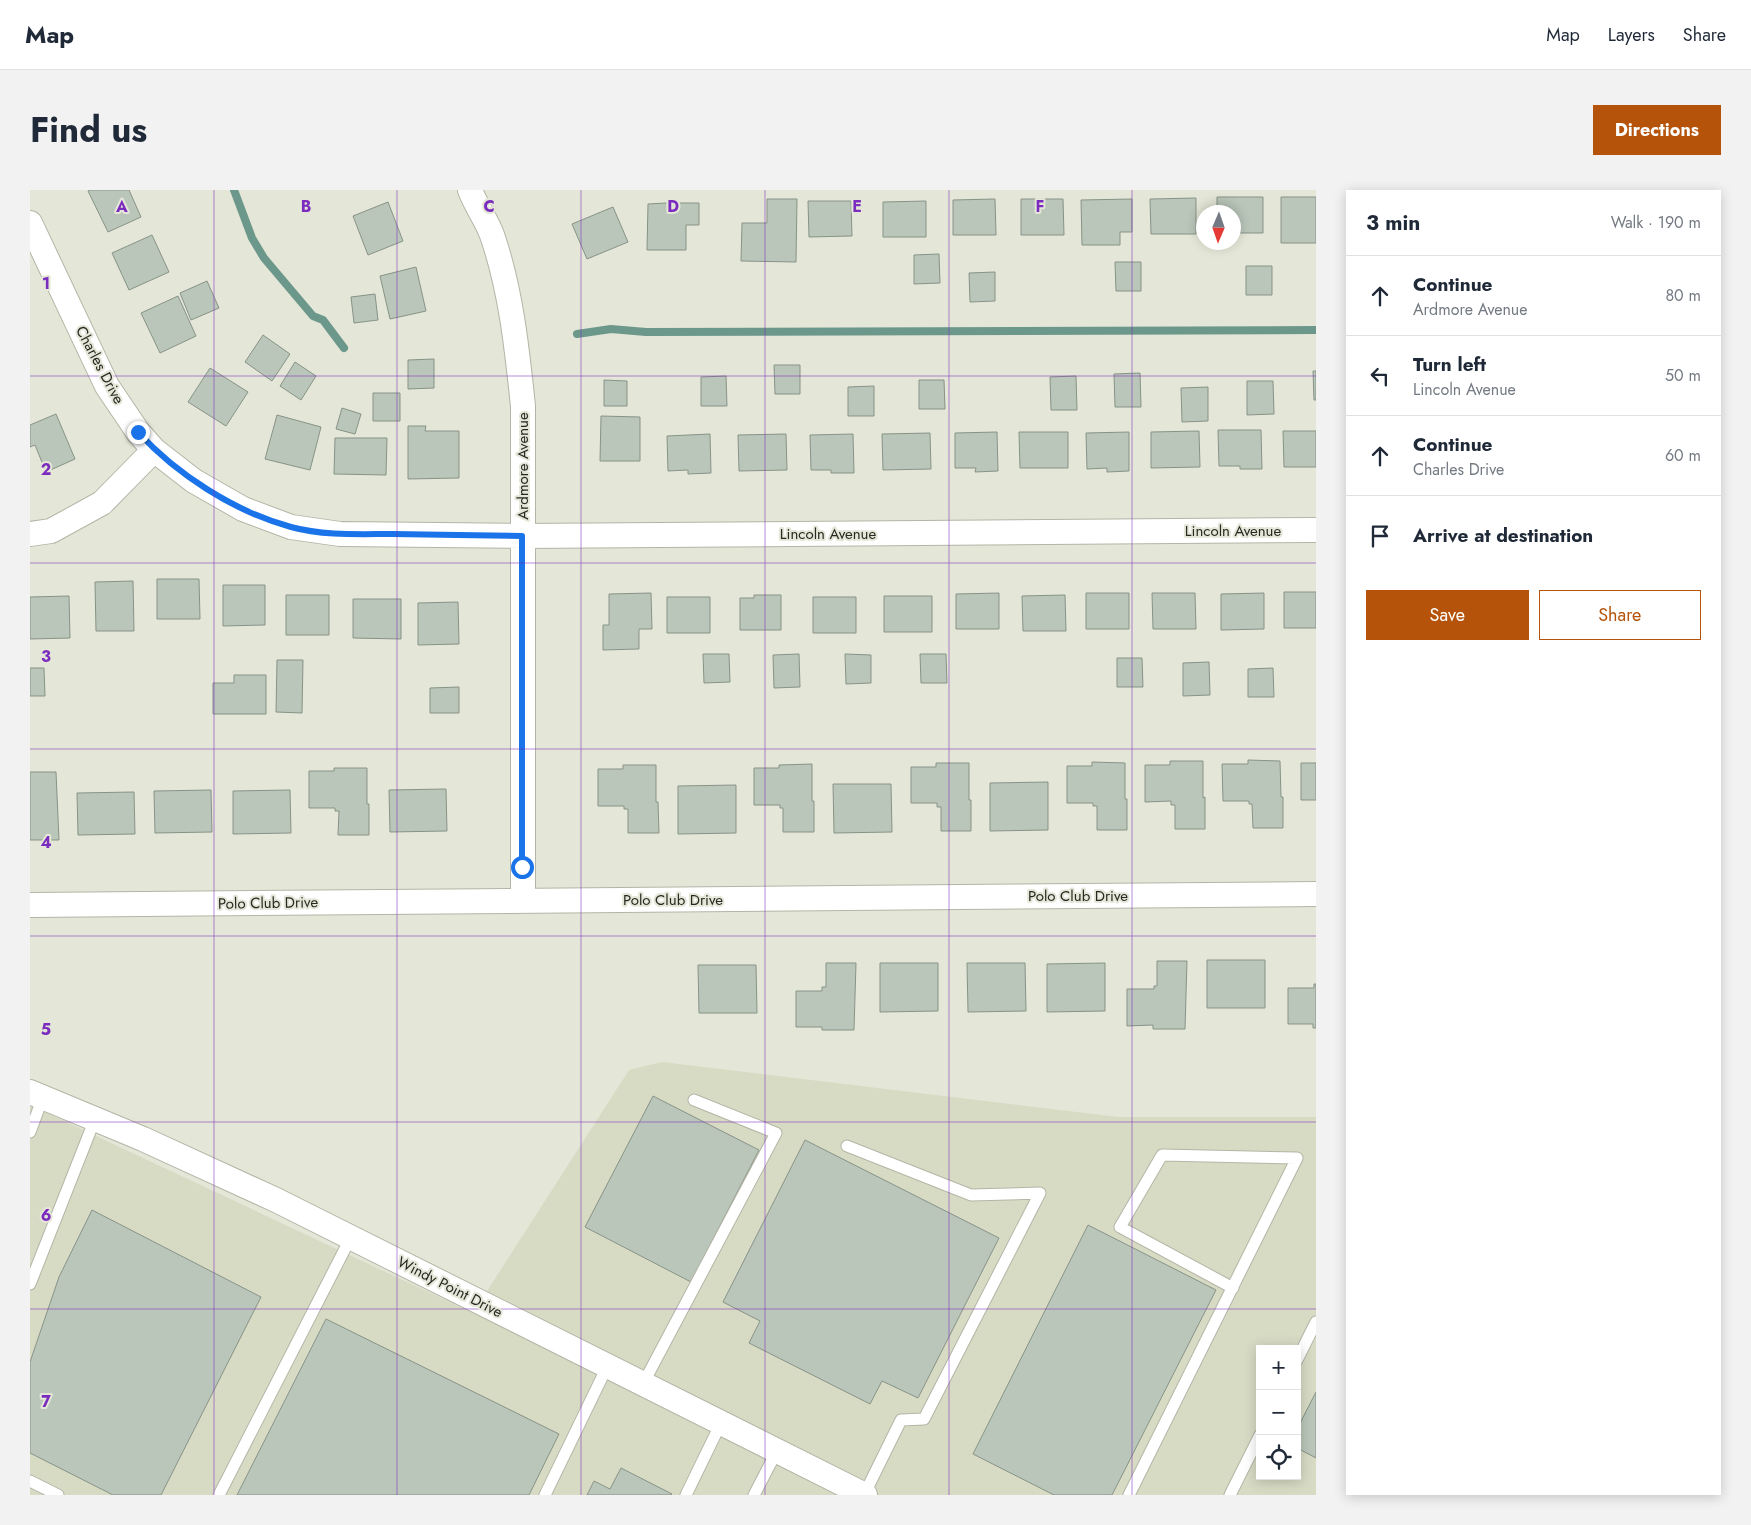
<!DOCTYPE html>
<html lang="en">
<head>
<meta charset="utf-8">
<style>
	body { margin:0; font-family:Jost,sans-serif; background:#f2f2f3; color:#1f2937 }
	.controls { position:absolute; right:15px; bottom:15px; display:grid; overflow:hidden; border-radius:0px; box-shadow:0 2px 12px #0003 }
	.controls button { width:45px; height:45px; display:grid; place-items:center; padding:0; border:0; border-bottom:1px solid #e0e1e3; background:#fff; color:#1f2937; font:25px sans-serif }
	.compass { position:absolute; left:1166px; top:15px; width:45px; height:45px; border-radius:50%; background:#fff; box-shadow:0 2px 12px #0003; rotate:182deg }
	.stop { position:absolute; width:15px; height:15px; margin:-11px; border:4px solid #1a73e8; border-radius:50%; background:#fff }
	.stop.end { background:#1a73e8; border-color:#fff; box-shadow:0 1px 5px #0008 }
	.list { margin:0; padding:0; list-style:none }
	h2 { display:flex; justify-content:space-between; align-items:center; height:65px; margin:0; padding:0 20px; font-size:21px }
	h2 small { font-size:16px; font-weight:400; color:#747a83 }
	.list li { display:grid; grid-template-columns:32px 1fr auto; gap:15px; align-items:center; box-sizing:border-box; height:80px; padding:0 20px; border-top:1px solid #e0e1e3 }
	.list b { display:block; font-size:19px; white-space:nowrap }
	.list p { margin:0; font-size:16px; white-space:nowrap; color:#747a83 }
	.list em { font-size:16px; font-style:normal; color:#747a83 }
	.actions { display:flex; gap:10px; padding:15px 20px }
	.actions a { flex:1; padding:11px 0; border:1px solid #b45309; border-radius:0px; text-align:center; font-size:18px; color:#b45309 }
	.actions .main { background:#b45309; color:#fff }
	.icon { flex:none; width:28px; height:28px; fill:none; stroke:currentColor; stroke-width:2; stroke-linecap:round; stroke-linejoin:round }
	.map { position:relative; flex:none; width:1286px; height:1305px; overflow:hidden; border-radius:0px }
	header { display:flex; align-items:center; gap:30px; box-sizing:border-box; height:70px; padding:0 25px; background:#fff; border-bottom:1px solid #e0e1e3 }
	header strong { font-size:24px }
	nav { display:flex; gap:28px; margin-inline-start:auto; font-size:18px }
	.intro { display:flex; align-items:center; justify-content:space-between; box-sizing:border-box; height:120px; padding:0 30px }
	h1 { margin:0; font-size:35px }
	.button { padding:12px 22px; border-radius:0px; background:#b45309; color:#fff; font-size:18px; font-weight:700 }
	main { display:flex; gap:30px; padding:0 30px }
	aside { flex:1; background:#fff; border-radius:0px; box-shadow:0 2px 12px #0003 }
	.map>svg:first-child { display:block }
	.built { fill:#d8dbc4; fill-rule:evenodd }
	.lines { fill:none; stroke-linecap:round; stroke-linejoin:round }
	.stream { stroke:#6c978b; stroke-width:8 }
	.building { fill:#bac6ba; stroke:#889388 }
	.lane-casing { stroke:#b4b5a6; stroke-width:13 }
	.street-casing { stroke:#b4b5a6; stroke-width:26 }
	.lane { stroke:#fff; stroke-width:11 }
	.street { stroke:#fff; stroke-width:24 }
	.route { stroke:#1a73e8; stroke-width:6 }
	.grid { fill:none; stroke:#7b2cbf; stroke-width:1; stroke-opacity:0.55 }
	.labels { text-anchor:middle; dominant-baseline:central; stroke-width:4; stroke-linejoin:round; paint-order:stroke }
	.street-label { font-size:15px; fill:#272822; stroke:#e4e6d7 }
	.grid-label { font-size:16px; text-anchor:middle; font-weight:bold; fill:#7b2cbf; stroke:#e4e6d7; stroke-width:4; stroke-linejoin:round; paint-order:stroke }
</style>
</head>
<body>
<header>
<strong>Map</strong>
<nav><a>Map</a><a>Layers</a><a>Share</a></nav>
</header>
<div class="intro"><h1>Find us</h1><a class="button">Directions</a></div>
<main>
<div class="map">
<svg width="1286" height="1305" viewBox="0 0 1286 1305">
	<rect width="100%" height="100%" fill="#e4e6d7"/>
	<path class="built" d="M 632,872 L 1088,927 L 1286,927 L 1286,1305 L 0,1305 L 0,915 L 443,1123 L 599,880 ZM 1230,1159 L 1267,1159 L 1267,1286 L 1230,1286 Z"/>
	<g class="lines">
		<path class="stream" d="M 204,0 L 222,48 L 234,68 L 283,126 L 293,130 L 314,158
			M 547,144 L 581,139 L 616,142 L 1286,140"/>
	</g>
	<path class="building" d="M 60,0 L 99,0 L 111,27 L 78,42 L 58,1 Z
		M 1187,7 L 1233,7 L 1233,43 L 1204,43 L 1204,22 L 1187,22 Z
		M 1251,7 L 1286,7 L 1286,53 L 1251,53 Z
		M 1166,8 L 1166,44 L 1121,44 L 1120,9 Z
		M 737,9 L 767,9 L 766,72 L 711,71 L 712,33 L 737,33 Z
		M 965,9 L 966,45 L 923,45 L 923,10 Z
		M 991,9 L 1033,9 L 1034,45 L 991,45 Z
		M 1102,9 L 1102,42 L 1090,42 L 1090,55 L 1052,55 L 1051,10 Z
		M 778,11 L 821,11 L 822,46 L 779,47 Z
		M 896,11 L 896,47 L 853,47 L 853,12 Z
		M 358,12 L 373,51 L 338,65 L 323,26 Z
		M 636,13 L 669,13 L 669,35 L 656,35 L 656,60 L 617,60 L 618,14 Z
		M 583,17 L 598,52 L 557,69 L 542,34 Z
		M 122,45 L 139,82 L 99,100 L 82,63 Z
		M 909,64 L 910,93 L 884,94 L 884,65 Z
		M 1085,72 L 1111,72 L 1111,101 L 1086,101 Z
		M 1216,76 L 1242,76 L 1242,105 L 1216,105 Z
		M 386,77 L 396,121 L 360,129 L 350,86 Z
		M 965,82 L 965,111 L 940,112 L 939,83 Z
		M 177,91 L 189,118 L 161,130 L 150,103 Z
		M 345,104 L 348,130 L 324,133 L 321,107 Z
		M 148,106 L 166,146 L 130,163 L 111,123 Z
		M 233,145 L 260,164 L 242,191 L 215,172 Z
		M 404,169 L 404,198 L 378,199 L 378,170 Z
		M 265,172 L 286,186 L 271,210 L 250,196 Z
		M 744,175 L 770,175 L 770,204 L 745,204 Z
		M 180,178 L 218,202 L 196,236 L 158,212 Z
		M 1283,181 L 1286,181 L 1286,210 L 1284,210 Z
		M 1110,183 L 1111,217 L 1085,217 L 1084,184 Z
		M 696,186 L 697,216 L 671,216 L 671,187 Z
		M 1046,186 L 1047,220 L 1021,220 L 1020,187 Z
		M 574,190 L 597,191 L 597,216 L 574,216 Z
		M 889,190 L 914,190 L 915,219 L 889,219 Z
		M 1217,191 L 1243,191 L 1244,224 L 1217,225 Z
		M 844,196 L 844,226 L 818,226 L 818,197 Z
		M 1178,197 L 1178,231 L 1152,232 L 1151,198 Z
		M 343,203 L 370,203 L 370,231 L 343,231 Z
		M 312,218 L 331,224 L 325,244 L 306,239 Z
		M 26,224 L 45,269 L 16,282 L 5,255 L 0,257 L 0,235 Z
		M 247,225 L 291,237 L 280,280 L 235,269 Z
		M 571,226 L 610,227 L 610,271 L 570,271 Z
		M 378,236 L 396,236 L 395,241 L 429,241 L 429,288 L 378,289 Z
		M 1188,240 L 1231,240 L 1232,279 L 1210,279 L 1210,276 L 1189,276 Z
		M 1169,241 L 1170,277 L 1121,278 L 1121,242 Z
		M 1253,241 L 1286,241 L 1286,277 L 1254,277 Z
		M 967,242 L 968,281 L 945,282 L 946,278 L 925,278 L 925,243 Z
		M 989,242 L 1038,242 L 1038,278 L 990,278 Z
		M 1099,242 L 1099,281 L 1077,282 L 1077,278 L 1057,279 L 1056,243 Z
		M 900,243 L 901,279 L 853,280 L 852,244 Z
		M 680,244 L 681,283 L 658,284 L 658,280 L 638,281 L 637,246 Z
		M 756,244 L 757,280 L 709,281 L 708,245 Z
		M 823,244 L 824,283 L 801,283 L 801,280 L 781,280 L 780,245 Z
		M 305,248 L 357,248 L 356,285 L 304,284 Z
		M 127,389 L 169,389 L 170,429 L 127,429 Z
		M 103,391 L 104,441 L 66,441 L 65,392 Z
		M 193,395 L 235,395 L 235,435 L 193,436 Z
		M 1254,402 L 1286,402 L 1286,438 L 1254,438 Z
		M 621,403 L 622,439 L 609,439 L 609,459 L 573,460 L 573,435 L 579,435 L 579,404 Z
		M 969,403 L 969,439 L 926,439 L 926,404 Z
		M 1056,403 L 1099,403 L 1099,439 L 1056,439 Z
		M 1122,403 L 1165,403 L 1166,439 L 1123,439 Z
		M 1234,403 L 1234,439 L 1191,440 L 1191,404 Z
		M 256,405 L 299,405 L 299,445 L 256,445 Z
		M 724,405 L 751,405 L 751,440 L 710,440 L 710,408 L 724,408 Z
		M 1035,405 L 1036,441 L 993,441 L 992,406 Z
		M 39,406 L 40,448 L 0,449 L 0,407 Z
		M 854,406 L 902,406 L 902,442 L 854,442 Z
		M 637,407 L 680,407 L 680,443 L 637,443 Z
		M 783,407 L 826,407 L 826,443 L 783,443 Z
		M 323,409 L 371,409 L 371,449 L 323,448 Z
		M 428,412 L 429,454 L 388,455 L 388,413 Z
		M 673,464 L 699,464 L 700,492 L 674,493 Z
		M 769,464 L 770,497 L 744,498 L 743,465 Z
		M 815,464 L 841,465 L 841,493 L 816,494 Z
		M 890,464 L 916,464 L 917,493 L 891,493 Z
		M 1087,468 L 1112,468 L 1113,497 L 1087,497 Z
		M 247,470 L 273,470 L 272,523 L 246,522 Z
		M 1179,472 L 1180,505 L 1153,506 L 1153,473 Z
		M 0,478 L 14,478 L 15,506 L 0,506 Z
		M 1243,478 L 1244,507 L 1218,507 L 1218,479 Z
		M 204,485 L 236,485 L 236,524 L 183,524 L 183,493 L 204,493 Z
		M 429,497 L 429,523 L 400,523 L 400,498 Z
		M 1218,570 L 1250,571 L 1251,607 L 1253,607 L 1253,638 L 1223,638 L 1222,614 L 1219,614 L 1219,611 L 1193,611 L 1192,574 L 1218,574 Z
		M 1140,571 L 1173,571 L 1173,608 L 1175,607 L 1175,639 L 1145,639 L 1145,615 L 1141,615 L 1141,611 L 1115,612 L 1115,575 L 1140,575 Z
		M 1062,572 L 1095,573 L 1095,609 L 1097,609 L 1097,640 L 1067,640 L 1067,616 L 1063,616 L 1063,613 L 1037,613 L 1037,576 L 1062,576 Z
		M 906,573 L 939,573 L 939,610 L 941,610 L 941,641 L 911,641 L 911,617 L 907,617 L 907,613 L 881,613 L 881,577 L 906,577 Z
		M 1271,573 L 1286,573 L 1286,610 L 1271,610 Z
		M 782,574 L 782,611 L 784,611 L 784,642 L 753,642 L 753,618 L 750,618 L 750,615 L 724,615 L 724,578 L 749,578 L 749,575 Z
		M 593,575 L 626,575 L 626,612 L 628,612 L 629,643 L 598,643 L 598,619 L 594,619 L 594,616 L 568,616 L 568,579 L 593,579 Z
		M 304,578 L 337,578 L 337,614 L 339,614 L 339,645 L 308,645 L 309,621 L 305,621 L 305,618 L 279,618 L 279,581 L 304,581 Z
		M 0,582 L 26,582 L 29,650 L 0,650 Z
		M 1018,592 L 1018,640 L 960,641 L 960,593 Z
		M 803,594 L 861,594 L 862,642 L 804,643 Z
		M 706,595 L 706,643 L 648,644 L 648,596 Z
		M 416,599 L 417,641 L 360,642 L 359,600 Z
		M 181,600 L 182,642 L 125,643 L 124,601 Z
		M 260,600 L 261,643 L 203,644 L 203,601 Z
		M 104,602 L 105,644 L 48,645 L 47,603 Z
		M 1177,770 L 1235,770 L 1235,818 L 1177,818 Z
		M 1127,771 L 1157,771 L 1155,839 L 1123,839 L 1123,835 L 1097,836 L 1097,799 L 1124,799 L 1124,796 L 1127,796 Z
		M 796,773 L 826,773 L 824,840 L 792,840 L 792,837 L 766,837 L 766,801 L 792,801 L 792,797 L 796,797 Z
		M 850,773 L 908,773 L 908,821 L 850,822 Z
		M 937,773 L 995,773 L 996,821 L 938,822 Z
		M 1075,773 L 1075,821 L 1017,822 L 1017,774 Z
		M 668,775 L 726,775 L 727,823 L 669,823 Z
		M 1284,794 L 1286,794 L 1286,838 L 1283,838 L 1283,834 L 1258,834 L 1258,798 L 1284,798 Z
		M 623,906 L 729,960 L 661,1092 L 555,1037 Z
		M 775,950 L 969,1048 L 888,1208 L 852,1191 L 840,1214 L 719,1153 L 730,1131 L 693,1112 Z
		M 62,1020 L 231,1107 L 131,1305 L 83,1305 L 0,1263 L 0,1172 L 29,1087 Z
		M 1058,1035 L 1186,1100 L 1082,1305 L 1024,1305 L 943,1264 Z
		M 296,1129 L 529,1244 L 499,1305 L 207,1305 Z
		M 1286,1202 L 1286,1268 L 1267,1258 L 1267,1239 Z
		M 591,1278 L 642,1304 L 641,1305 L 557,1305 L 564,1291 L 580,1299 Z"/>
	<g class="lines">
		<defs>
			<path id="lane" d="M 0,942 L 13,907
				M 817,956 L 941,1005 L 1010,1003 L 894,1229 L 871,1230 L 834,1305
				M 0,1094 L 65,929
				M 1267,1170 L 1286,1132
				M 613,1194 L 746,943 L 664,910
				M 0,1291 L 28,1305
				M 189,1305 L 321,1047
				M 515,1305 L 577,1177
				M 656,1305 L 691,1233
				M 724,1305 L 747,1261
				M 1099,1305 L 1267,968 L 1132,965 L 1090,1037 L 1203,1098
				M 1200,1305 L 1230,1245"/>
			<path id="street" d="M 440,0 C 446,16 456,29 462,45 C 481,100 487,159 493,216 L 493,711
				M 0,33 L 77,196 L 108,242 L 124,260 L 164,291 L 213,319 L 261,337 L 310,344 L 493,346 L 1286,340
				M 0,344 L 21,341 L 72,313 L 124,260
				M 0,715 L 1286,704
				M 0,902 L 113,949 L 246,1010 L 835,1305"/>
		</defs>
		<use href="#lane" class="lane-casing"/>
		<use href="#street" class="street-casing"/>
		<use href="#lane" class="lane"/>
		<use href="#street" class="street"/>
	</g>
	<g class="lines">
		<path class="route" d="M 108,242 C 146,284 205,322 261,337 C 294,346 329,344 363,344 C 406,345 449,345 492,346 L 492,677"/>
	</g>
	<path class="grid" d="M 184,0 L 184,1305M 367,0 L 367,1305M 551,0 L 551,1305M 735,0 L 735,1305M 919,0 L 919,1305M 1102,0 L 1102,1305M 0,186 L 1286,186M 0,373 L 1286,373M 0,559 L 1286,559M 0,746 L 1286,746M 0,932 L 1286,932M 0,1119 L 1286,1119"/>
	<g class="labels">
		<g class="street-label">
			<text transform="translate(70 175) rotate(62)">Charles Drive</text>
			<text transform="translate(493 276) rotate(-90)">Ardmore Avenue</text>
			<text x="1203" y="341">Lincoln Avenue</text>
			<text x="798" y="344">Lincoln Avenue</text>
			<text x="1048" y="706">Polo Club Drive</text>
			<text x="643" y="710">Polo Club Drive</text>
			<text transform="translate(238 713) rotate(-1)">Polo Club Drive</text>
			<text transform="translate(420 1097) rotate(27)">Windy Point Drive</text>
		</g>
	</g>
	<g class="grid-label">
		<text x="92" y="22">A</text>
		<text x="276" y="22">B</text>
		<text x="459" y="22">C</text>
		<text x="643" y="22">D</text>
		<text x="827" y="22">E</text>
		<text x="1010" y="22">F</text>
		<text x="16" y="99">1</text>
		<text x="16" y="285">2</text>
		<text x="16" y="472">3</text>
		<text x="16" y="658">4</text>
		<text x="16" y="845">5</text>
		<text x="16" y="1031">6</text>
		<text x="16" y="1217">7</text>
	</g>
</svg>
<div class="controls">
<button>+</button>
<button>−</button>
<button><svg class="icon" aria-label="locate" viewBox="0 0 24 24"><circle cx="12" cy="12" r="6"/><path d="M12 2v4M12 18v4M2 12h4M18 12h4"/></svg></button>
</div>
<svg class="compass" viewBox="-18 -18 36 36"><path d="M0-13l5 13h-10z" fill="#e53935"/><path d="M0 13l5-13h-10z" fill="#747a83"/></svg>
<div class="stop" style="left:492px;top:677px"></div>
<div class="stop end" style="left:108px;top:242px"></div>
</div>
<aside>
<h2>3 min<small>Walk · 190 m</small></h2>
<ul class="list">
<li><svg class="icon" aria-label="ahead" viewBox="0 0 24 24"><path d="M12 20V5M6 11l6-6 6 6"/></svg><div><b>Continue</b><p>Ardmore Avenue</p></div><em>80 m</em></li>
<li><svg class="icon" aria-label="left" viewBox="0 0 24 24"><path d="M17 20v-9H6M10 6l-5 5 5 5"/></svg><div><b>Turn left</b><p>Lincoln Avenue</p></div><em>50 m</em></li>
<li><svg class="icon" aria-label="ahead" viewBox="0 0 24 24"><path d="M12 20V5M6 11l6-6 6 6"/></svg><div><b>Continue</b><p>Charles Drive</p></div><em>60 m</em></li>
<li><svg class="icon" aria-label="arrive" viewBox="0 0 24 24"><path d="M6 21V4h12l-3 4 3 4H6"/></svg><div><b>Arrive at destination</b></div></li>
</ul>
<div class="actions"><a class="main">Save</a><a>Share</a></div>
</aside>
</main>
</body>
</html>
